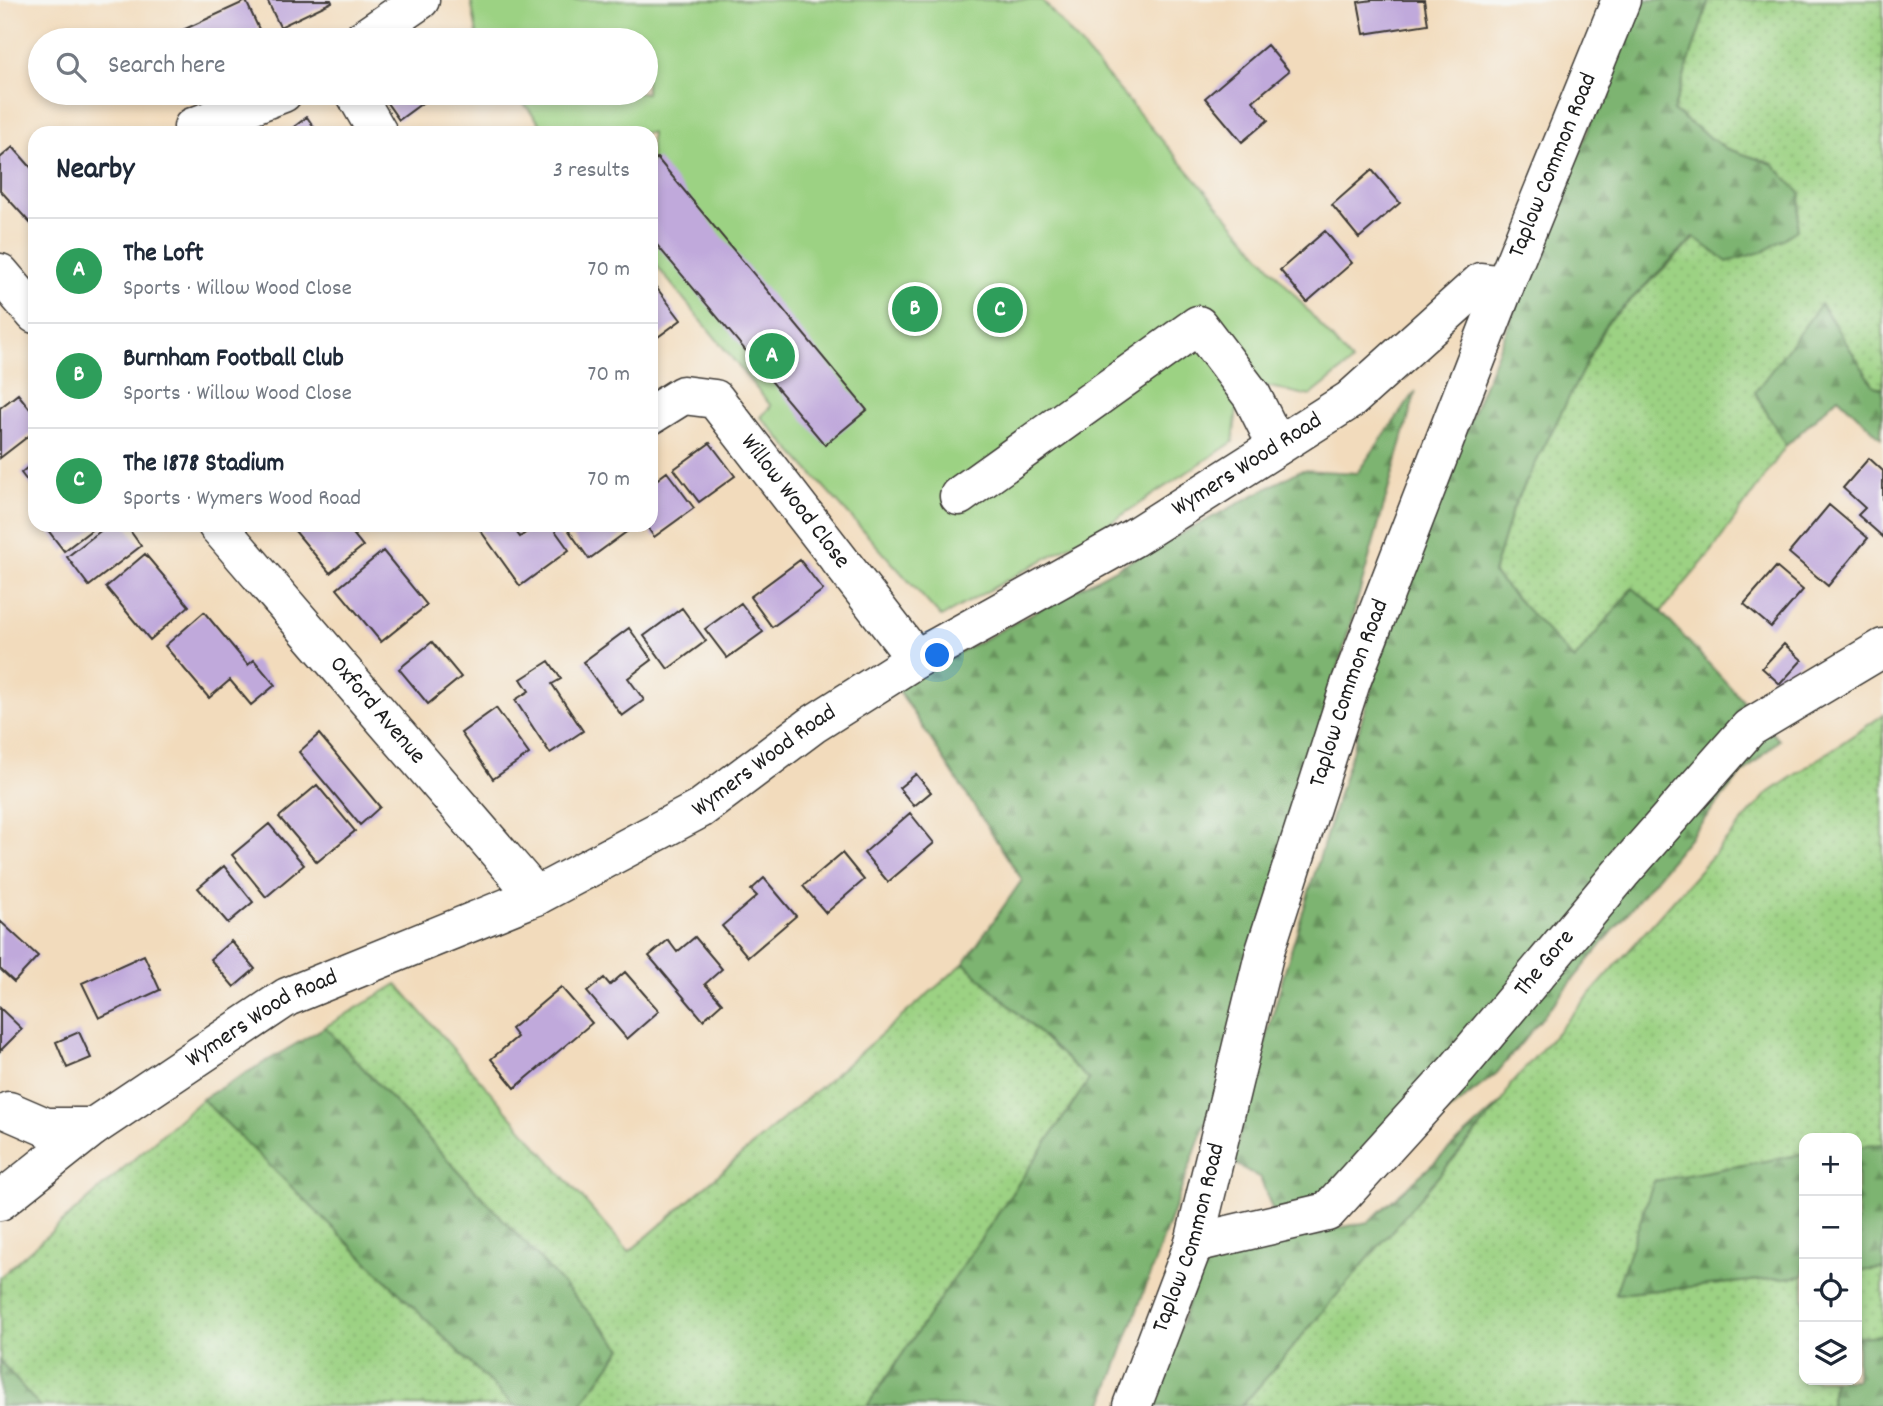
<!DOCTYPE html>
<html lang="en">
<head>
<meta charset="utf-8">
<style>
	body { margin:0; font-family:Dekko,sans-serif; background:#f2f2f3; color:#1f2937 }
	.controls { position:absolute; right:21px; bottom:21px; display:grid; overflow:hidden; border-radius:14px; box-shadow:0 4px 10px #0003 }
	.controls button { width:63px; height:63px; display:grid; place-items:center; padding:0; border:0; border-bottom:2px solid #e0e1e3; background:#fff; color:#1f2937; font:35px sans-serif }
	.you { position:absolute; left:938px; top:656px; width:24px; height:24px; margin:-18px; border:5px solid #fff; border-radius:50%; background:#1a73e8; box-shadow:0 0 0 10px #1a73e833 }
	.badge { display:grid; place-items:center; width:46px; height:46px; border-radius:50%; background:#d93025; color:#fff; font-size:23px; font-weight:700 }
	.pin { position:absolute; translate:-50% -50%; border:4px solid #fff; box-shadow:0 2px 7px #0006 }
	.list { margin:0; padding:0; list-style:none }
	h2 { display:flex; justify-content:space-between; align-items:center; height:91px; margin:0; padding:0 28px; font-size:30px }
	h2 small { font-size:23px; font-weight:400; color:#747a83 }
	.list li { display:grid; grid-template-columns:46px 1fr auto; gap:21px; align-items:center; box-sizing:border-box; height:105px; padding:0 28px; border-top:2px solid #e0e1e3 }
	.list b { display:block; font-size:26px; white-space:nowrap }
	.list p { margin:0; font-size:23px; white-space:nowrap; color:#747a83 }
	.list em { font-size:23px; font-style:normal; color:#747a83 }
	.icon { flex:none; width:38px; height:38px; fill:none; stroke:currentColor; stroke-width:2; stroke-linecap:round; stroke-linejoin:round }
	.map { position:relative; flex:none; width:1883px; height:1406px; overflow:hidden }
	.search { position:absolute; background:#fff; box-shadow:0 4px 10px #0003; left:28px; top:28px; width:630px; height:77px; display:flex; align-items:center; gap:18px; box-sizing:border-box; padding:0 24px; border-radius:38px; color:#747a83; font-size:26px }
	.panel { position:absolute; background:#fff; box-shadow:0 4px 10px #0003; left:28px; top:126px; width:630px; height:406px; border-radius:21px }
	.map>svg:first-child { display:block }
	.grass { fill:url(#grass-dots); stroke:#5c7750; stroke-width:2 }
	.forest { fill:url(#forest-firs); stroke:#4c6846; stroke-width:2 }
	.pitch { fill:#9cd283; stroke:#5c7750; stroke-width:2 }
	.building { fill:#c0a9db }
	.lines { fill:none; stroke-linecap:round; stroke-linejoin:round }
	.minor-casing { stroke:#3c3934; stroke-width:41 }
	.minor { stroke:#fff; stroke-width:38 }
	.labels { text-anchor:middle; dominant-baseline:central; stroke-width:7; stroke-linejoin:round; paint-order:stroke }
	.street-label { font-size:24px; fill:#1c1c1c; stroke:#f6f6f2 }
</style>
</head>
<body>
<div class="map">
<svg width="1883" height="1406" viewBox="0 0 1883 1406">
	<defs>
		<pattern id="grass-dots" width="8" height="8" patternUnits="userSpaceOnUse" patternTransform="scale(1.75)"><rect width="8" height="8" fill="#9cd283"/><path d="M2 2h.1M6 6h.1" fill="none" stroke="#86b471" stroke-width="1.8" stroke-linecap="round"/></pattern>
		<pattern id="forest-firs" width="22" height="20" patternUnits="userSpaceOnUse" patternTransform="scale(1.75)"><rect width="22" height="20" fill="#7db471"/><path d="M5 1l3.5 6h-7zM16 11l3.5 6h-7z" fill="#66925c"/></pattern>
	</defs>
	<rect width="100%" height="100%" fill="#f6f6f2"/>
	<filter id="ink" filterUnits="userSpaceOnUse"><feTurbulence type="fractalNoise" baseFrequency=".0143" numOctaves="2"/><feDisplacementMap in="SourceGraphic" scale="14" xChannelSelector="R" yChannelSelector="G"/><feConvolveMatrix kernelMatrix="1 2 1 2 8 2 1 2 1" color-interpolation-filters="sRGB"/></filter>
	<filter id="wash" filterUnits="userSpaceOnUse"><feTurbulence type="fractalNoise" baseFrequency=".00686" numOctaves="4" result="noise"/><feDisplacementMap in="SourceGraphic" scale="28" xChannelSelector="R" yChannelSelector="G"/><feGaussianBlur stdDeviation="1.57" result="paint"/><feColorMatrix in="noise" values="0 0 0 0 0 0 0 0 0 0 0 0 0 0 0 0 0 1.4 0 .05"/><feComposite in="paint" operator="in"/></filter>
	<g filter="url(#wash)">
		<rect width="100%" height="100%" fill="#f2dbbc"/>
		<path class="grass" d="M 1709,0 L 1883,0 L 1883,389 L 1874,386 L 1822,305 L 1755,392 L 1786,446 L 1712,551 L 1661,612 L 1632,588 L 1574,661 L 1493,573 L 1512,510 L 1606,324 L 1773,164 L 1725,148 L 1673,111 Z
			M 1883,715 L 1883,1144 L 1857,1147 L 1857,1138 L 1804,1138 L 1804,1154 L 1655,1181 L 1615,1294 L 1804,1276 L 1804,1380 L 1834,1380 L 1830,1406 L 1242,1406 L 1502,1102 L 1511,1084 L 1767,794 Z
			M 964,963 L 1089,1080 L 867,1406 L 580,1406 L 622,1348 L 325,1027 L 397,984 L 629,1252 Z
			M 202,1099 L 514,1406 L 39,1406 L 0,1361 L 0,1277 Z
			M 1883,1269 L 1883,1335 L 1857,1337 L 1857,1271 Z"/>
		<path class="forest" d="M 1641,0 L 1709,0 L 1673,111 L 1725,148 L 1773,164 L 1801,194 L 1797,230 L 1765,251 L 1727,262 L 1694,237 L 1606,324 L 1512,510 L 1493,573 L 1574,660 L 1633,588 L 1661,612 L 1779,740 L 1737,779 L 1497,1073 L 1330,1205 L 1275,1216 L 1260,1178 L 1232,1162 L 1286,967 L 1403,585 Z
			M 1821,304 L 1874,386 L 1883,389 L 1881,438 L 1838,397 L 1786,446 L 1755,392 Z
			M 1416,391 L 1227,1064 L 1102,1406 L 867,1406 L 1089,1080 L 964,963 L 1022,880 L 896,686 L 1301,470 L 1357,473 Z
			M 325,1027 L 622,1348 L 580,1406 L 514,1406 L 202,1099 Z
			M 1502,1102 L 1242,1406 L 1152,1406 L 1205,1255 L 1368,1222 Z
			M 1883,1144 L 1883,1269 L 1857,1271 L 1857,1147 Z
			M 1804,1154 L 1804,1276 L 1615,1294 L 1654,1181 Z
			M 1883,1335 L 1883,1406 L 1830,1406 L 1834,1380 L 1857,1380 L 1857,1337 Z
			M 0,1361 L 39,1406 L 0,1406 Z"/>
		<path class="pitch" d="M 471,0 L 1042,0 L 1352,362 L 1310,396 L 1266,386 L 1237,409 L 1233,442 L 1113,521 L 941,617 L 761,417 L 771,406 L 651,259 L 651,133 L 548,133 L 515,93 L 646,93 L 646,40 L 478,40 Z"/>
		<g id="blocks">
			<path class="building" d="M 267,0 L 331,0 L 332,2 L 280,27 Z
				M 1373,0 L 1424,0 L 1428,24 L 1364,34 L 1358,2 Z
				M 246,1 L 264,40 L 161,40 Z
				M 1267,45 L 1289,71 L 1253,101 L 1268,120 L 1242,142 L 1205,98 Z
				M 380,93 L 436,93 L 399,120 Z
				M 307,117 L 318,133 L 286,133 Z
				M 13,147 L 35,172 L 35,219 L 31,224 L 0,190 L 0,158 Z
				M 657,158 L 867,410 L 825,445 L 651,238 L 651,163 Z
				M 1372,170 L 1400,203 L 1359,238 L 1332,205 Z
				M 1325,231 L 1352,263 L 1307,302 L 1280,270 Z
				M 656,287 L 681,320 L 651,342 L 651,291 Z
				M 18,394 L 35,415 L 35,431 L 0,458 L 0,408 Z
				M 710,443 L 735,476 L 699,502 L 674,469 Z
				M 1869,458 L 1883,471 L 1883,537 L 1858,515 L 1865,508 L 1843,488 Z
				M 35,461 L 35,491 L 21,473 Z
				M 667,472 L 694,508 L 654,537 L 646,525 L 651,525 L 651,484 Z
				M 1829,505 L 1868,538 L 1828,586 L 1789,553 Z
				M 44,525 L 98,525 L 64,551 Z
				M 108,525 L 126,525 L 141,546 L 89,586 L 67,557 Z
				M 290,525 L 346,525 L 363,546 L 330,573 Z
				M 487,525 L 511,525 L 520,537 L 536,525 L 551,525 L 569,550 L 520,586 L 480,530 Z
				M 571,525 L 636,525 L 589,559 L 567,528 Z
				M 383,551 L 427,605 L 381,642 L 337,589 Z
				M 145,554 L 189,606 L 150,640 L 106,587 Z
				M 800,560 L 823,590 L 772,627 L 750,597 Z
				M 1776,567 L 1803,590 L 1771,627 L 1744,604 Z
				M 741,603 L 763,632 L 727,658 L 705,629 Z
				M 682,608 L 706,641 L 668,669 L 644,636 Z
				M 204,612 L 248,665 L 254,660 L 275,685 L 251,705 L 230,680 L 209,698 L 165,646 Z
				M 629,628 L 652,660 L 628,678 L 644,700 L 622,716 L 583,662 Z
				M 432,642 L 461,677 L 428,704 L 399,669 Z
				M 1784,644 L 1802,660 L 1780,684 L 1762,668 Z
				M 549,661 L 561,679 L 552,684 L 583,731 L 550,753 L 515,700 L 529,691 L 521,679 Z
				M 496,708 L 529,754 L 493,779 L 461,733 Z
				M 319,734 L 380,807 L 360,825 L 299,752 Z
				M 916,774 L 931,792 L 914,806 L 899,788 Z
				M 317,785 L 355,831 L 317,862 L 279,817 Z
				M 910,813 L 934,843 L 888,882 L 864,853 Z
				M 269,824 L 304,865 L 266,897 L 232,855 Z
				M 842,853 L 864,880 L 826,913 L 803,886 Z
				M 224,866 L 253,902 L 228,923 L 198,888 Z
				M 764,878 L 796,916 L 748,957 L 722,926 L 757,896 L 751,890 Z
				M 0,921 L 38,956 L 14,982 L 0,969 Z
				M 695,937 L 722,969 L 705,984 L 722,1003 L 703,1020 L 649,956 L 668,940 L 677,952 Z
				M 231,941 L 255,969 L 234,987 L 210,959 Z
				M 144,955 L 160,990 L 99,1018 L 82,983 Z
				M 625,972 L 659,1011 L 627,1039 L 587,992 L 604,978 L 610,985 Z
				M 561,987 L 592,1023 L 515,1088 L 491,1059 L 517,1037 L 511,1029 Z
				M 0,1008 L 22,1029 L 0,1051 Z
				M 79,1032 L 91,1058 L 67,1068 L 56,1042 Z"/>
		</g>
	</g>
	<g filter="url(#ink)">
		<use href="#blocks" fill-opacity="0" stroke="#3c3934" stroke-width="2"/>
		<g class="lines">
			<defs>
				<g id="minor">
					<path d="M 362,40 L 420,0"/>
					<path d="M 355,93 L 378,133"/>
					<path d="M 193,127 L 283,93"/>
					<path d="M 0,273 L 35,314"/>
					<path id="s1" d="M 651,415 L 683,395 L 715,399 L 916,659"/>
					<path d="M 959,496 L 1198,325 L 1252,396 L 1277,446"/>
					<path id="s2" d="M 217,525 L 536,896"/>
					<path d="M 9,1111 L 46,1127 L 93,1127"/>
					<path id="s3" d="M 0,1201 L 93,1127 L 287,997 L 536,896 L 700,809 L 812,725 L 916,659 L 1133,538 L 1350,400 L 1481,282 L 1505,285"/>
					<path id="s4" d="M 1194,1243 L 1327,1212 L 1457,1069 L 1621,873 L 1749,728 L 1883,648"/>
					<path id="s5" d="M 1132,1406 L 1194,1243 L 1265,951 L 1351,682 L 1505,285 L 1621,0"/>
				</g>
			</defs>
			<use href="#minor" class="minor-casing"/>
			<use href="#minor" class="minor"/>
		</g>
	</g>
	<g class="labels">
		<g class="street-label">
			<text stroke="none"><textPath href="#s5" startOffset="1312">Taplow Common Road</textPath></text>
			<text stroke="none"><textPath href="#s3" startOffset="1454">Wymers Wood Road</textPath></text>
			<text stroke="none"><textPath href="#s1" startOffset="200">Willow Wood Close</textPath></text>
			<text stroke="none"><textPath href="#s5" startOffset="746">Taplow Common Road</textPath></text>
			<text stroke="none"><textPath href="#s2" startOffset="245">Oxford Avenue</textPath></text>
			<text stroke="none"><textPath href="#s3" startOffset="887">Wymers Wood Road</textPath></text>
			<text stroke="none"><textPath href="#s4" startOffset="467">The Gore</textPath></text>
			<text stroke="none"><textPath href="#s3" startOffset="320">Wymers Wood Road</textPath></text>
			<text stroke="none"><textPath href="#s5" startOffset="178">Taplow Common Road</textPath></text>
		</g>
	</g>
</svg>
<div class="controls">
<button>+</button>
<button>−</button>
<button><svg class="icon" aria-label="locate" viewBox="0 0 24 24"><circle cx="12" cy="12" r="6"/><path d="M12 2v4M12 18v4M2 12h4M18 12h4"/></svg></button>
<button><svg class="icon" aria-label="layers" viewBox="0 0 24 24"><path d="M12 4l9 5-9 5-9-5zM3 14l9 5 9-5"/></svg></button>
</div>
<div class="you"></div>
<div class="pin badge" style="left:772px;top:356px;background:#2e9e5b">A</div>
<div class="pin badge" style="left:915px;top:309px;background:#2e9e5b">B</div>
<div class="pin badge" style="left:1000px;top:310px;background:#2e9e5b">C</div>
<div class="search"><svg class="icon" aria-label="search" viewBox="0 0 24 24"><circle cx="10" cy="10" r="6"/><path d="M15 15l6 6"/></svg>Search here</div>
<section class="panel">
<h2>Nearby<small>3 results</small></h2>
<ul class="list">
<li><span class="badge" style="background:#2e9e5b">A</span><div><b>The Loft</b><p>Sports · Willow Wood Close</p></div><em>70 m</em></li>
<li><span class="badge" style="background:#2e9e5b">B</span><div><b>Burnham Football Club</b><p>Sports · Willow Wood Close</p></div><em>70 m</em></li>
<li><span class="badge" style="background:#2e9e5b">C</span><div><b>The 1878 Stadium</b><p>Sports · Wymers Wood Road</p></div><em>70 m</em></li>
</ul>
</section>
</div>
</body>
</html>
